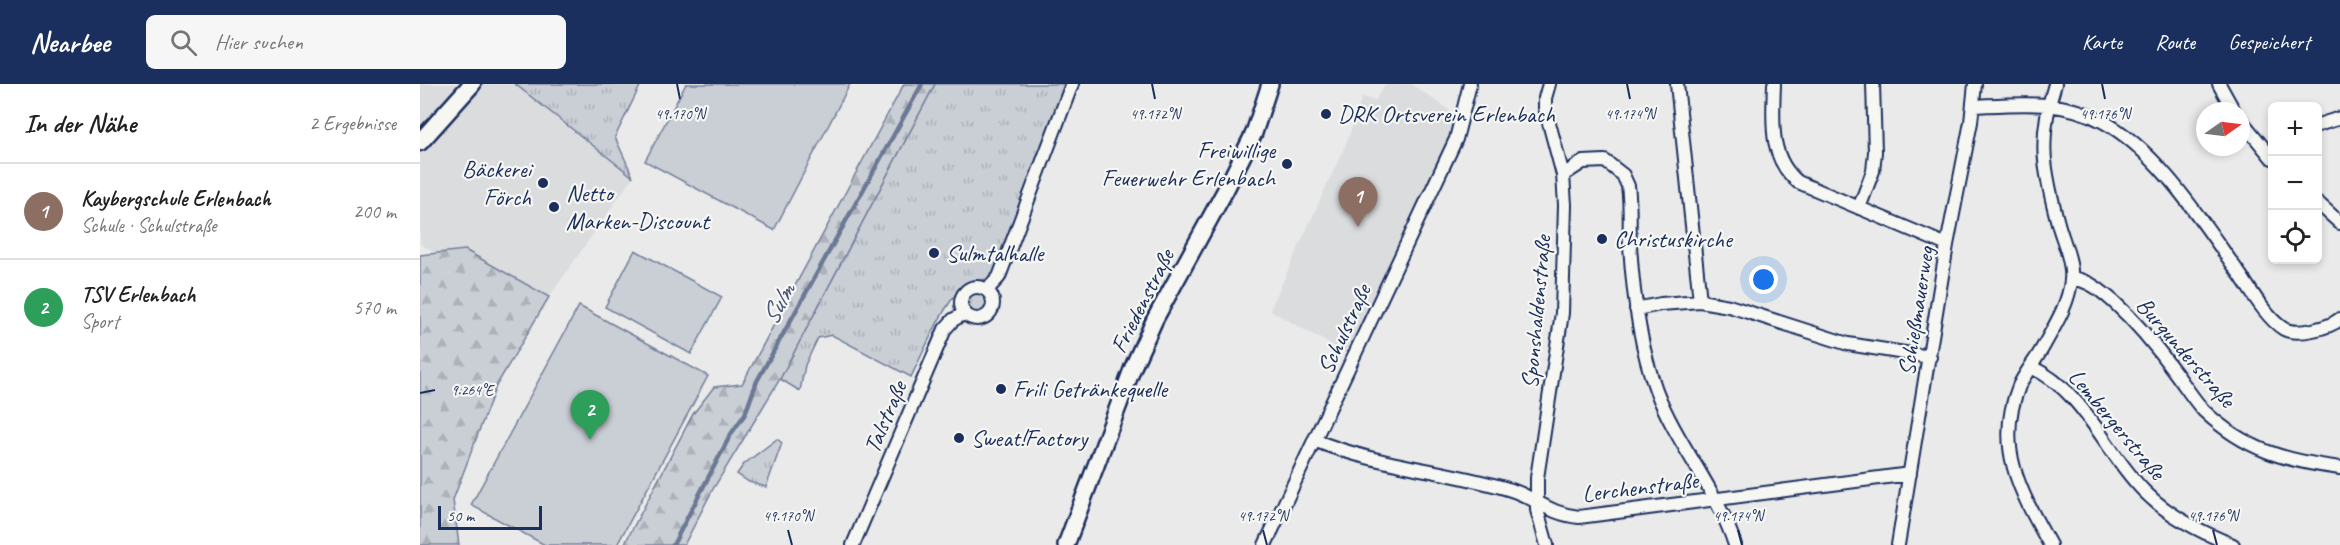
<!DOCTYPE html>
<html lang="de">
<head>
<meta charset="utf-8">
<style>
	body { margin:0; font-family:Caveat,sans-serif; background:#f6f6f6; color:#222 }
	.controls { position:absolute; right:18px; top:18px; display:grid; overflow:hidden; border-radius:9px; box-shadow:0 3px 9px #0003 }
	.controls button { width:54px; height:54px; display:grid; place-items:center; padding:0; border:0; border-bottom:2px solid #e0e0e0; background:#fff; color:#222; font:30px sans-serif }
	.compass { position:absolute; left:1776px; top:18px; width:54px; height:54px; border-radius:50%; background:#fff; box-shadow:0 3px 9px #0003; rotate:76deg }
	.scale { position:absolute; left:18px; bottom:15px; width:104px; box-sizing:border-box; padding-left:6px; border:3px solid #1b2f5e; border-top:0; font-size:16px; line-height:21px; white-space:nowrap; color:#1b2f5e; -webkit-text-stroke:4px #f6f6f2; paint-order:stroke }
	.you { position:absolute; left:1344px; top:196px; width:21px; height:21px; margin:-15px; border:4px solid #fff; border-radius:50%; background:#1a73e8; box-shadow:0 0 0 9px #1a73e833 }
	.badge { display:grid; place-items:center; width:39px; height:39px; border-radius:50%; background:#1b2f5e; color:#fff; font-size:20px; font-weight:700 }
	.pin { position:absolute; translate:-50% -50px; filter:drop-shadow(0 2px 3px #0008) }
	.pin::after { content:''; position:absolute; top:32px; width:21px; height:18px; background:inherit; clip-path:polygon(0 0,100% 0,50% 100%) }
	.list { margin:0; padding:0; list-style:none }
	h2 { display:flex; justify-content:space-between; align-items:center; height:78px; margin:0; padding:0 24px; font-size:26px }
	h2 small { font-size:20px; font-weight:400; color:#767676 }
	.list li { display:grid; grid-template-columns:39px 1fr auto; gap:18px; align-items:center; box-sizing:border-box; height:96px; padding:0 24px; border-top:2px solid #e0e0e0 }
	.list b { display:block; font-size:22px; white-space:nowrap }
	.list p { margin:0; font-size:20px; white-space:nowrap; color:#767676 }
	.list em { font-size:20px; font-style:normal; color:#767676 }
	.icon { flex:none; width:33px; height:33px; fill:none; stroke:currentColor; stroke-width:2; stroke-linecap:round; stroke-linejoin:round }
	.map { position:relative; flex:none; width:1920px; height:461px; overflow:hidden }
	header { display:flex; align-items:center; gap:36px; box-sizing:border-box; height:84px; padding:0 30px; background:#1b2f5e; color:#fff }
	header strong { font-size:28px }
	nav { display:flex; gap:33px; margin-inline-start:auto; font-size:21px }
	.search { width:420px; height:54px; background:#f6f6f6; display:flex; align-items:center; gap:15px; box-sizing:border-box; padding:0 21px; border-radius:9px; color:#767676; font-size:22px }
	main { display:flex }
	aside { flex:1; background:#fff }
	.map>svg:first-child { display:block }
	.built { fill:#dadcde }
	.grass { fill:url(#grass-tufts); stroke:#727e9a; stroke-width:1.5 }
	.forest { fill:url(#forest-firs); stroke:#727e9a; stroke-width:1.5 }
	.garden { fill:#caced5; stroke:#727e9a; stroke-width:1.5 }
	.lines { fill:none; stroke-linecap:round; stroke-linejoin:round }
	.stream { stroke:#6c7995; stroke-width:4.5 }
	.minor-casing { stroke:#1b2f5e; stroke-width:16 }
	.tertiary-casing { stroke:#1b2f5e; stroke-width:20 }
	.secondary-casing { stroke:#1b2f5e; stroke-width:21 }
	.minor { stroke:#f6f6f2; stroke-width:12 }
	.tertiary { stroke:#f6f6f2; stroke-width:15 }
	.secondary { stroke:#f6f6f2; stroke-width:16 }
	.ticks { fill:none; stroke:#1b2f5e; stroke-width:2 }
	.poi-dot { fill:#1b2f5e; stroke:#f6f6f2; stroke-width:2 }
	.labels { text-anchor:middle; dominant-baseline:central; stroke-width:4.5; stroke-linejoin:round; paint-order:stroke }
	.poi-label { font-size:24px; fill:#1b2f5e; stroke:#f6f6f2; text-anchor:start }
	.street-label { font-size:24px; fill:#1b2f5e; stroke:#f6f6f2 }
	.water-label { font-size:26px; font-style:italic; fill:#44547a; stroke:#f6f6f2 }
	.ticks-label { font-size:15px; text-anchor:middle; fill:#1b2f5e; stroke:#f6f6f2; stroke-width:4.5; stroke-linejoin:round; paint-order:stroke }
</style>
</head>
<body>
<header>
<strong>Nearbee</strong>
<div class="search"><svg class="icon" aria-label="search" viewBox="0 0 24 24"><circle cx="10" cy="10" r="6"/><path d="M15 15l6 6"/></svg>Hier suchen</div>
<nav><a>Karte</a><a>Route</a><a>Gespeichert</a></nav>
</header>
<main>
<aside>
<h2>In der Nähe<small>2 Ergebnisse</small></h2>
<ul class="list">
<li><span class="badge" style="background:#8d6e63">1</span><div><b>Kaybergschule Erlenbach</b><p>Schule · Schulstraße</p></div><em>200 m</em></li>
<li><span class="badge" style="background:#2e9e5b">2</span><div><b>TSV Erlenbach</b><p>Sport</p></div><em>570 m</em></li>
</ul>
</aside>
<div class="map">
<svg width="1920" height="461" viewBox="0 0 1920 461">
	<defs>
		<pattern id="grass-tufts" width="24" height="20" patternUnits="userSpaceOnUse" patternTransform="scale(1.5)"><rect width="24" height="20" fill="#caced5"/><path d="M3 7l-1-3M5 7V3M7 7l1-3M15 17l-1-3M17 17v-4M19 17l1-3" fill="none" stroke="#adb1b9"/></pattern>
		<pattern id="forest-firs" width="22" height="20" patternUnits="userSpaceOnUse" patternTransform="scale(1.5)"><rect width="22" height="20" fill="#caced5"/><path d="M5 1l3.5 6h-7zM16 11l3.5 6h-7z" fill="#adb1b9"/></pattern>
	</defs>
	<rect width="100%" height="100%" fill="#e9eae9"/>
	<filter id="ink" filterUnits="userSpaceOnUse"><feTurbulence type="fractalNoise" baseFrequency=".0167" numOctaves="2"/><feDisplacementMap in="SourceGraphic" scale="12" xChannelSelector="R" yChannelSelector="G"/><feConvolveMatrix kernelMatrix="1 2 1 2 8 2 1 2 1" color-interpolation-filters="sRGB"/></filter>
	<g filter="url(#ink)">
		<path class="built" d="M 0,0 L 95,0 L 213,93 L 129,213 L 45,166 L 18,170 L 0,160 Z
			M 966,0 L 991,0 L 1029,26 L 1035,42 L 927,270 L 850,226 L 928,55 L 942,13 L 955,17 Z"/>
		<path class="grass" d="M 95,0 L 221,0 L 195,53 L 213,93 Z
			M 515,0 L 649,0 L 577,192 C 567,195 554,197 546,201 C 526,213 502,271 491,293 L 412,251 L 398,254 L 385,281 L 380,307 L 360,295 Z
			M544 219a13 13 0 1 1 26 0a13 13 0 1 1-26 0Z
			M 357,355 L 362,359 L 346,403 L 329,398 L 317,390 L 324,380 Z"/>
		<path class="forest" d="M 484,0 L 515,0 L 360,295 L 293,405 L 264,461 L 204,461 L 273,330 L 294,303 L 322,300 Z
			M 45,166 L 129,213 L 76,302 L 33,416 L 39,461 L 0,461 L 0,171 Z"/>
		<path class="garden" d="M 266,0 L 430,0 L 354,146 L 225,77 Z
			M 215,166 L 302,213 L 271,270 L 185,223 Z
			M 159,222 L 288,292 L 197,461 L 125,461 L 51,421 Z"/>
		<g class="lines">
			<path class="stream" d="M 253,461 L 311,350 L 325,330 L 337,297 L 502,0"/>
			<defs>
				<path id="minor" d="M 1257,0 L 1280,217
					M 1354,0 C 1353,36 1348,73 1378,98 L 1527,161
					M 1799,0 L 1814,27
					M 1554,22 C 1598,20 1642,15 1682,37 C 1739,67 1784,141 1821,192 C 1831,207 1848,236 1864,245 C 1877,252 1909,244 1920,235
					M 1821,36 L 1852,74
					M 1898,41 L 1920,34
					M 1143,91 L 1163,78 L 1185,77 L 1203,91 L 1208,102 C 1211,122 1209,141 1210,161 C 1213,210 1219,260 1236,306 C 1257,361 1297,405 1315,461
					M 1898,119 L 1920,139
					M 1439,124 L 1453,87 L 1455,68 L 1453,0
					M 1652,194 C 1670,197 1680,206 1694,218 C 1717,239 1736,262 1754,287 C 1764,300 1773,315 1784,327 C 1825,366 1866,377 1920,384
					M541 219a16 16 0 1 1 32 0a16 16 0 1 1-32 0Z
					M 567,206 L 579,193 L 652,0
					M 1216,225 L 1241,220 L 1280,217 L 1309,222 L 1428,260 L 1510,273
					M 1611,283 C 1666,308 1685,369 1726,409 C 1749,432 1783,449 1813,461
					M 894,356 C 957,382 1026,386 1091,406 C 1117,414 1128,430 1159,433 L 1490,390
					M 433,461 L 525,245 L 533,236 L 545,229
					M 845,461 L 1036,55 L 1050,0
					M 1127,461 L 1117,426 L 1117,394 L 1142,229 L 1145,121 L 1143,91 L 1125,24 L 1125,14 L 1129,0
					M 1478,461 L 1527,161 L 1551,38 L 1555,0
					M 1630,461 C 1601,409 1574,363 1599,302 C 1605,289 1616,276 1623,263 C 1634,243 1649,220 1651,196 C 1653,180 1644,159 1639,143 C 1624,88 1617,56 1635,0"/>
				<path id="tertiary" d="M 646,461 L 713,283 L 735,235 L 805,107 L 834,49 L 850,0"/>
				<path id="secondary" d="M 0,58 L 52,0"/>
			</defs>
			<use href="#minor" class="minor-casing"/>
			<use href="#tertiary" class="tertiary-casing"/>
			<use href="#secondary" class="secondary-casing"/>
			<use href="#minor" class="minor"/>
			<use href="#tertiary" class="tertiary"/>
			<use href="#secondary" class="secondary"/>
		</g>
	</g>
	<path class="ticks" d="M 257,0 L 260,15M 732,0 L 735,15M 1207,0 L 1210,15M 1682,0 L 1685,15M 0,309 L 15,306M 368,446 L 372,461M 843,446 L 847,461M 1318,446 L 1322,461M 1793,446 L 1797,461"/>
	<g class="poi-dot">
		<circle cx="906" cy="30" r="6"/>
		<circle cx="867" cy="80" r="6"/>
		<circle cx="123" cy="99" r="6"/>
		<circle cx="134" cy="123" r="6"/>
		<circle cx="1182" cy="155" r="6"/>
		<circle cx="514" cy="169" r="6"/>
		<circle cx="581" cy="305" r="6"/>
		<circle cx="539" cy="354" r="6"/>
	</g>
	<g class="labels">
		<g class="poi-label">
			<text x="918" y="30">DRK Ortsverein Erlenbach</text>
			<text x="855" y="66" text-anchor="end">Freiwillige<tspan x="855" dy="28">Feuerwehr Erlenbach</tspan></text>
			<text x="111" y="85" text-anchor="end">Bäckerei<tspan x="111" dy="28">Förch</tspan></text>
			<text x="146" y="109">Netto<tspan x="146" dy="28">Marken-Discount</tspan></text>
			<text x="1194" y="155">Christuskirche</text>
			<text x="526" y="169">Sulmtalhalle</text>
			<text x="593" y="305">Frili Getränkequelle</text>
			<text x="551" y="354">Sweat!Factory</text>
		</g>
		<g class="street-label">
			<text transform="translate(722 217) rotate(-63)">Friedenstraße</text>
			<text transform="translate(1496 227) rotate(-81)">Schießmauerweg</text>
			<text transform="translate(1116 228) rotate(-85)">Sponshaldenstraße</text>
			<text transform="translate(924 245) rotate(-65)">Schulstraße</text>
			<text transform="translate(1766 268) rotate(49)">Burgunderstraße</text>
			<text transform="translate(465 333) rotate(-67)">Talstraße</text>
			<text transform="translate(1697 340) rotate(50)">Lembergerstraße</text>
			<text transform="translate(1220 403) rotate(-7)">Lerchenstraße</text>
		</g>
		<g class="water-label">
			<text transform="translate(358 220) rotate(-61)">Sulm</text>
		</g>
	</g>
	<g class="ticks-label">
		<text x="260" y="35">49.170°N</text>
		<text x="735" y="35">49.172°N</text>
		<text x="1210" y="35">49.174°N</text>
		<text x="1685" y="35">49.176°N</text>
		<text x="52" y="311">9.264°E</text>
		<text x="368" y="437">49.170°N</text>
		<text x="843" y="437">49.172°N</text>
		<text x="1318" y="437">49.174°N</text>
		<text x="1793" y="437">49.176°N</text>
	</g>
</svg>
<div class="controls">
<button>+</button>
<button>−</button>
<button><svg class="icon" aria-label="locate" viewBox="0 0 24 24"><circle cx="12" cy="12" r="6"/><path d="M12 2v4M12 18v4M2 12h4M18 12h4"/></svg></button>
</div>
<svg class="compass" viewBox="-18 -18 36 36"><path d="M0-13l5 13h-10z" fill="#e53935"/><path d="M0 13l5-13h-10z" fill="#767676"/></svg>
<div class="scale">50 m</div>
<div class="you"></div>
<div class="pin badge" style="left:938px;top:143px;background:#8d6e63">1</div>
<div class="pin badge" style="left:170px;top:356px;background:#2e9e5b">2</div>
</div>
</main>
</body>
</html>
